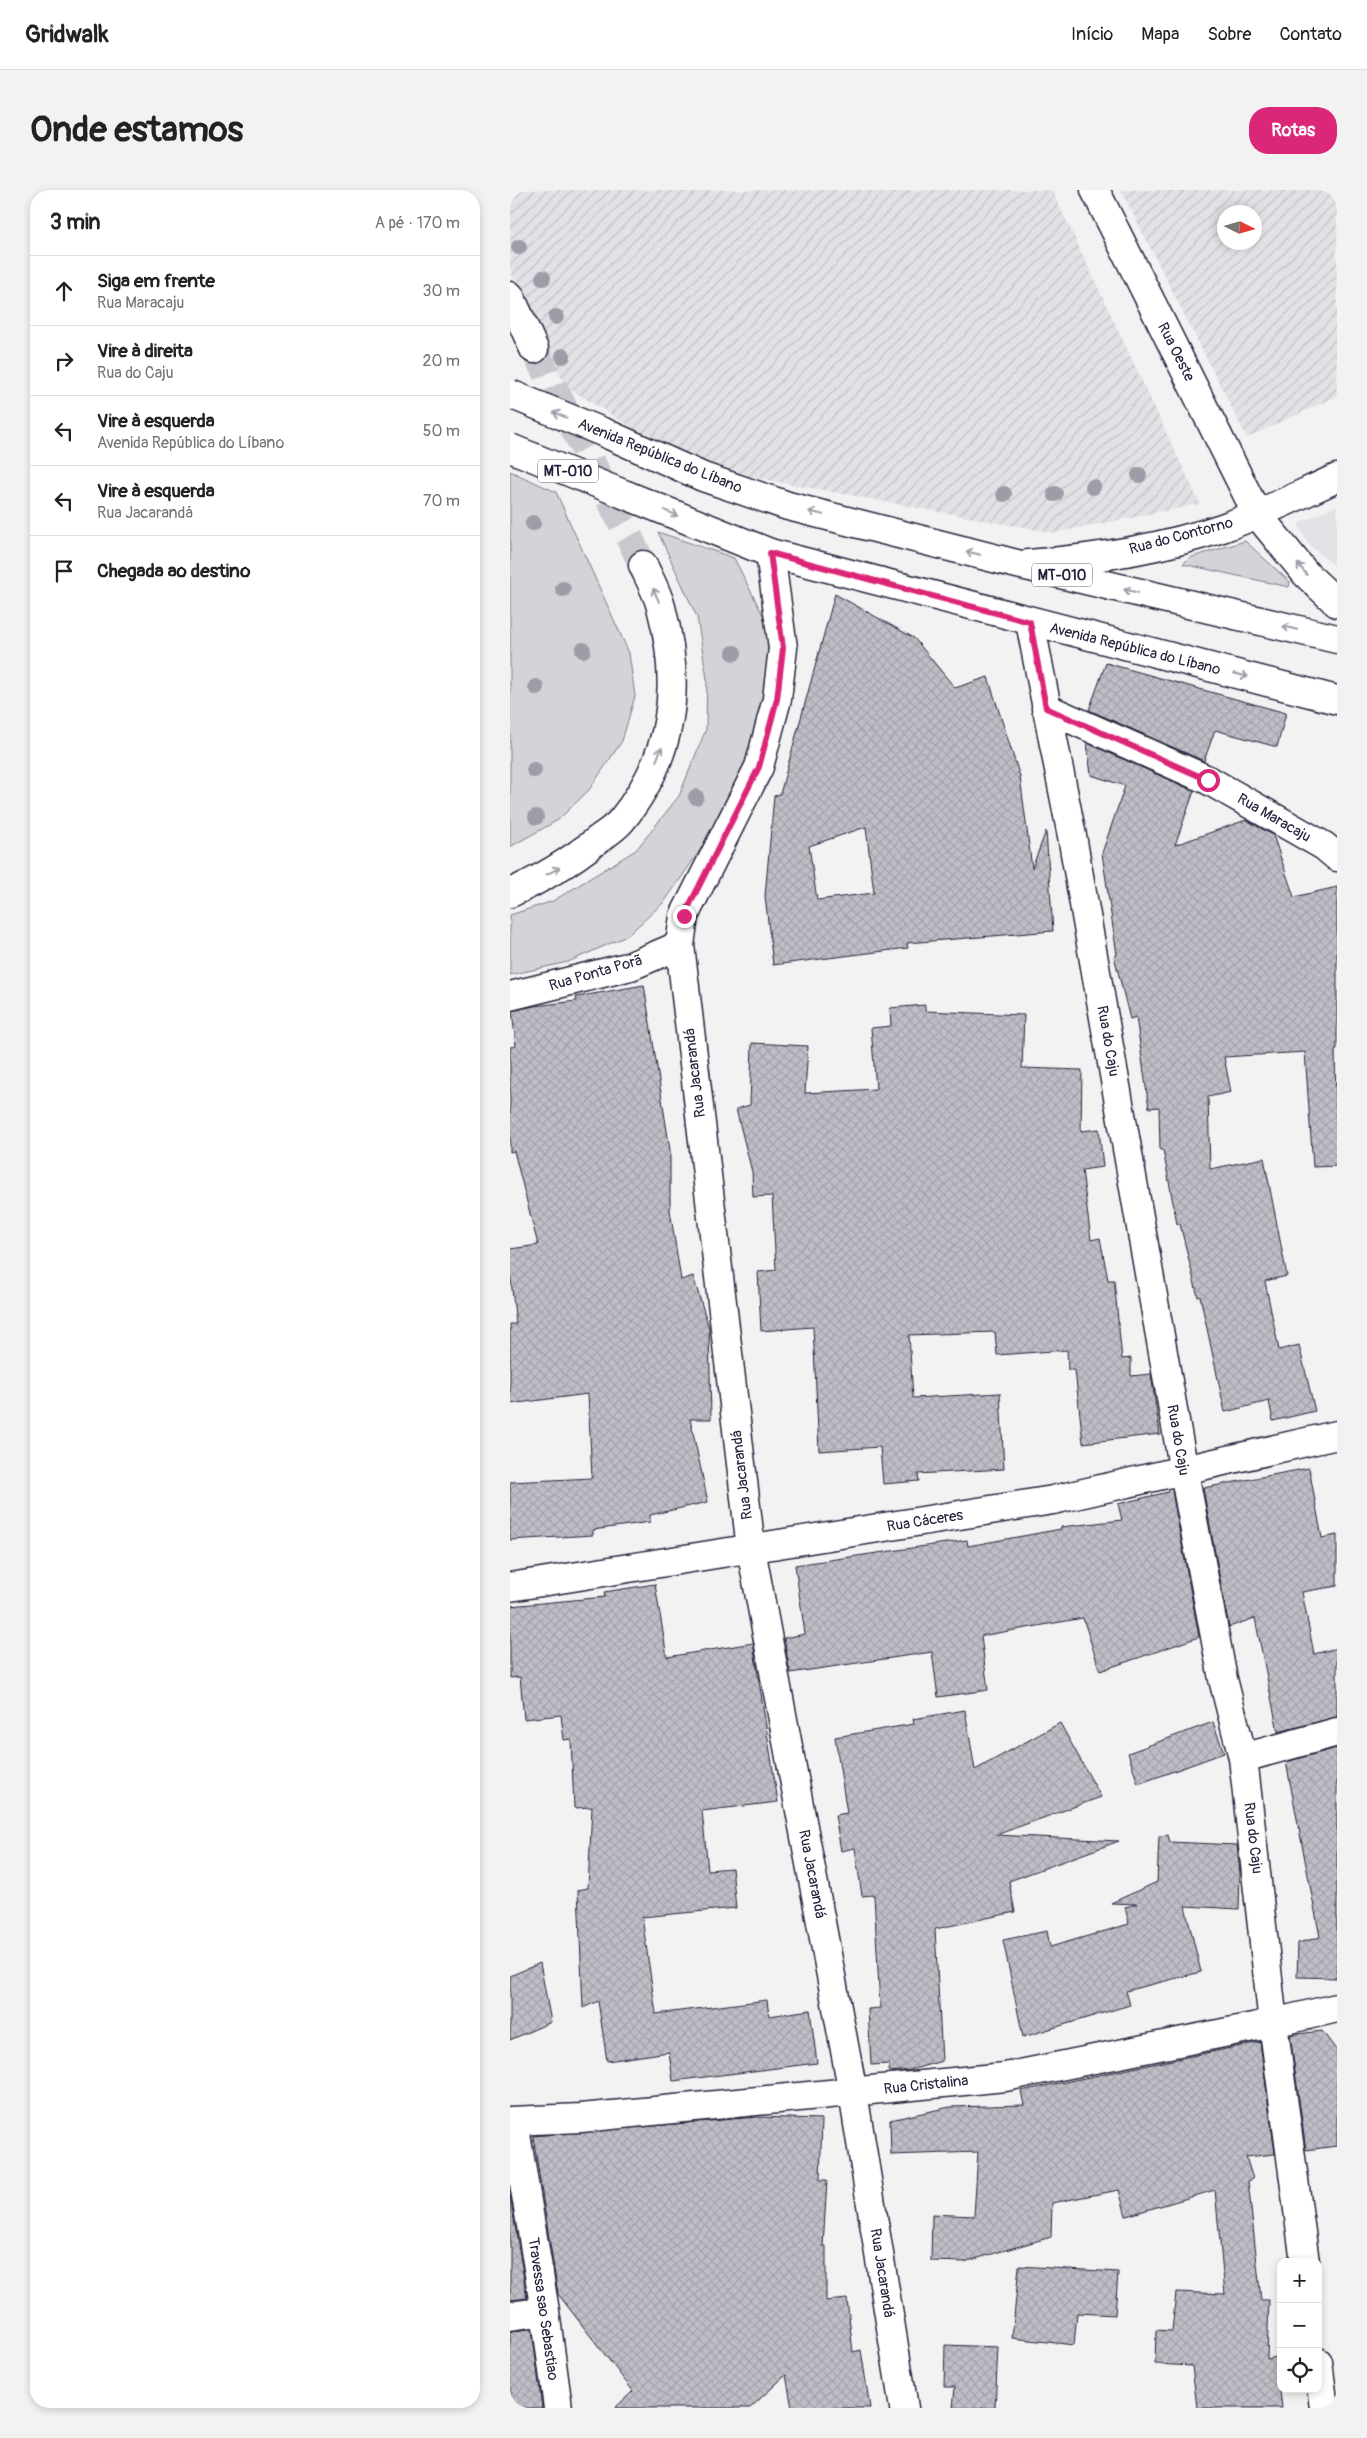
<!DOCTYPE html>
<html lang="pt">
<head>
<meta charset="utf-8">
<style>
	body { margin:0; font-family:Pangolin,sans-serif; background:#f2f2f2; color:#222 }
	.controls { position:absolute; right:15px; bottom:15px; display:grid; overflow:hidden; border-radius:10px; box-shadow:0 2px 8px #0003 }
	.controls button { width:45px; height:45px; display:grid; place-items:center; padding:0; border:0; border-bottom:1px solid #e0e0e0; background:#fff; color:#222; font:25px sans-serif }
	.compass { position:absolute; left:707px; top:15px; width:45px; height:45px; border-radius:50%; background:#fff; box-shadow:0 2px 8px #0003; rotate:95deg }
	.stop { position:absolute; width:15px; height:15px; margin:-11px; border:4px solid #db2777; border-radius:50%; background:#fff }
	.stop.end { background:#db2777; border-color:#fff; box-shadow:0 1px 5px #0008 }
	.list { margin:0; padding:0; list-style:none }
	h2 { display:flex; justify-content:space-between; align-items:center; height:65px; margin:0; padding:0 20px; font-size:21px }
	h2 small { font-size:16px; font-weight:400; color:#767676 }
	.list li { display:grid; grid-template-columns:32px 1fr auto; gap:15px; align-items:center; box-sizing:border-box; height:70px; padding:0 20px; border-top:1px solid #e0e0e0 }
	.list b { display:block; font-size:19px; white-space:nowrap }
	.list p { margin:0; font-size:16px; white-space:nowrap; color:#767676 }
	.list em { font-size:16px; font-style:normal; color:#767676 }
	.icon { flex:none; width:28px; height:28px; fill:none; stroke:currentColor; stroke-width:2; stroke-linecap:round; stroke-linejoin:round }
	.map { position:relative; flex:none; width:827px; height:2218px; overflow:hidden; border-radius:20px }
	header { display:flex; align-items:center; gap:30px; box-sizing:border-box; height:70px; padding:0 25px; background:#fff; border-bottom:1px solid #e0e0e0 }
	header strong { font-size:24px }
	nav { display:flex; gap:28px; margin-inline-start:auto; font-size:18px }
	.intro { display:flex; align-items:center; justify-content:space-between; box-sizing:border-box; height:120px; padding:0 30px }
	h1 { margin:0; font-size:35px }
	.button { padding:12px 22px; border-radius:20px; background:#db2777; color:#fff; font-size:18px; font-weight:700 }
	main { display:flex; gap:30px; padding:0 30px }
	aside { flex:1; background:#fff; border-radius:20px; box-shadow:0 2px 8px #0003 }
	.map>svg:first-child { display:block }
	.built { fill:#e2e2e6 }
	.industrial { fill:url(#industrial-furrows); fill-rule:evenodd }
	.green { fill:#d3d3d8; stroke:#7a7a8a }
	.building { fill:url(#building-cross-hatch); stroke:#22223b; fill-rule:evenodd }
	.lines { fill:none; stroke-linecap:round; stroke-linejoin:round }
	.minor-tunnel { stroke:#c8c8ce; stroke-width:28; stroke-dasharray:28 14; stroke-linecap:butt }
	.minor-casing { stroke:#22223b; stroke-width:31 }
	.major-casing { stroke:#22223b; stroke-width:31 }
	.minor { stroke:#fff; stroke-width:28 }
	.major { stroke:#fff; stroke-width:28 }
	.major-bridge-casing { stroke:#22223b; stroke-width:31; stroke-linecap:butt }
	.major-bridge { stroke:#fff; stroke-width:28 }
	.tree { fill:#9d9da8 }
	.oneway { stroke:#9c9ca7 }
	.route { stroke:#db2777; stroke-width:6 }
	.labels { text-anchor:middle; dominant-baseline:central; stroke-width:5; stroke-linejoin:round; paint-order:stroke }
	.shield { fill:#fff; stroke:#646476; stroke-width:1 }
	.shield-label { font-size:14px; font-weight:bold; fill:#22223b }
	.street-label { font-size:15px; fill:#22223b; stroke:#fff }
</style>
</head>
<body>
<header>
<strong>Gridwalk</strong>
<nav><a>Início</a><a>Mapa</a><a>Sobre</a><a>Contato</a></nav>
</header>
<div class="intro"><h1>Onde estamos</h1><a class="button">Rotas</a></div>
<main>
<aside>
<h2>3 min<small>A pé · 170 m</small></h2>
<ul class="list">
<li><svg class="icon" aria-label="ahead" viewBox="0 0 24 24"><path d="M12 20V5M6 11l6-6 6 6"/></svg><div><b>Siga em frente</b><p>Rua Maracaju</p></div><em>30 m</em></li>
<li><svg class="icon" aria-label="right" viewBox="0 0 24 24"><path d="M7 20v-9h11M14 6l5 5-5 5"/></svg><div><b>Vire à direita</b><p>Rua do Caju</p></div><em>20 m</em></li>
<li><svg class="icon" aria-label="left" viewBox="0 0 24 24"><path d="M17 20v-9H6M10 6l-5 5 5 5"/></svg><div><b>Vire à esquerda</b><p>Avenida República do Líbano</p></div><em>50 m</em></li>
<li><svg class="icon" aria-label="left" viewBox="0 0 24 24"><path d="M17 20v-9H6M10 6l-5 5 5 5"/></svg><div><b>Vire à esquerda</b><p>Rua Jacarandá</p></div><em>70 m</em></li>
<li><svg class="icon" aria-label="arrive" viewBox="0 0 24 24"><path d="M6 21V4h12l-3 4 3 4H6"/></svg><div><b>Chegada ao destino</b></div></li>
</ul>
</aside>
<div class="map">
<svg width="827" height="2218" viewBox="0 0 827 2218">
	<defs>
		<pattern id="industrial-furrows" width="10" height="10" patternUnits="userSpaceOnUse" patternTransform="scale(1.25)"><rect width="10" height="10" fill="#e2e2e6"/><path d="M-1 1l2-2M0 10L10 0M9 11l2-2" fill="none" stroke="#c2c2c6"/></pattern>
		<pattern id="building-cross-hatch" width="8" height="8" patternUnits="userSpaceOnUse" patternTransform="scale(1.25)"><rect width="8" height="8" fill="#bebec6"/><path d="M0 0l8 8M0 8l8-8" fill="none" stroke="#a3a3ab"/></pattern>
	</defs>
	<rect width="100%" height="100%" fill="#f2f2f3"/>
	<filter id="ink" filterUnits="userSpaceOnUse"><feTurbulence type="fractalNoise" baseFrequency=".02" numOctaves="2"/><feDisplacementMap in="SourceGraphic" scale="10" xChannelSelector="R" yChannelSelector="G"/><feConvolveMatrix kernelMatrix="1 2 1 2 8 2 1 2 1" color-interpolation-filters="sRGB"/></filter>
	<g filter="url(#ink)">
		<path class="built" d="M 827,315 L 827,378 L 798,354 L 788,334 Z"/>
		<path class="industrial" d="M 0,0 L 542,0 L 690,314 L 544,343 L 236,286 L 152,256 L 55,196 L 0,80 Z
			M 611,0 L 827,0 L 827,206 L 737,248 ZM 714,22 L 744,22 L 744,52 L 714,52 Z"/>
		<path class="green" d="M 0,281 L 46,302 L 119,463 L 125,506 L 112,551 L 79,600 L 48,630 L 0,657 Z
			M 148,342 L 224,368 L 257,433 L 259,501 L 238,581 L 193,656 L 155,711 L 117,746 L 58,772 L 0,785 L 0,725 L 43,711 L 126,660 L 169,606 L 196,539 L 197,489 L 187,427 Z
			M 735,351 L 780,392 L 779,397 L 673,374 L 679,368 Z"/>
		<path class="building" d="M 325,404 L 404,448 L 445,498 L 478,487 L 510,587 L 522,678 L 536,641 L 543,741 L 397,753 L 398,758 L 263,775 L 255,706 L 264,606 L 270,604 ZM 356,637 L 364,703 L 307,710 L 299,656 Z
			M 596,473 L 776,523 L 767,557 L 705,540 L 694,571 L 579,520 Z
			M 577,553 L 684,601 L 665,655 L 736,630 L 763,645 L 784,707 L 827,697 L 827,859 L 825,859 L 827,976 L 803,977 L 795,862 L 714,867 L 721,902 L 698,907 L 700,979 L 754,968 L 777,1086 L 755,1091 L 769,1160 L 789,1155 L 805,1221 L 763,1231 L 759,1211 L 715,1222 L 690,1106 L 688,1107 L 670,1034 L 667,1034 L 653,960 L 650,960 L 649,917 L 639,918 L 626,827 L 620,829 L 604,766 L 607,765 L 592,663 L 615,596 L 581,585 Z
			M 134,795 L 160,960 L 160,1020 L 171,1090 L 183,1086 L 199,1138 L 201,1229 L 180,1229 L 198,1312 L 140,1325 L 140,1332 L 83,1340 L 83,1345 L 0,1350 L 0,1292 L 82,1288 L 78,1204 L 0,1214 L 0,1134 L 6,1134 L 0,1082 L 0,1059 L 28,1055 L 4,961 L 0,962 L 0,857 L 6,856 L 2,821 L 24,816 L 67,811 L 66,807 Z
			M 415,815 L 415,821 L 514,825 L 512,878 L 572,880 L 571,941 L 589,939 L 593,977 L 572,980 L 581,1050 L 590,1048 L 598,1090 L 604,1090 L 612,1169 L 621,1168 L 621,1186 L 641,1184 L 650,1244 L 573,1253 L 565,1180 L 558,1180 L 557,1160 L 487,1165 L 485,1142 L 399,1145 L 403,1208 L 490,1203 L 494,1279 L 408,1284 L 409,1291 L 373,1294 L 370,1257 L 309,1261 L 303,1137 L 251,1141 L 248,1082 L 266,1080 L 262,1006 L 243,1007 L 242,982 L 226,919 L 240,915 L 242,853 L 298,856 L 295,903 L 366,899 L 361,838 L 381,836 L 380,818 Z
			M 799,1278 L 812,1348 L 827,1345 L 827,1396 L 792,1402 L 804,1464 L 827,1458 L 827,1527 L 768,1542 L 745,1428 L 719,1437 L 693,1298 Z
			M 662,1301 L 689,1447 L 590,1481 L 573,1428 L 471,1446 L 478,1500 L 428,1507 L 422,1462 L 280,1483 L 274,1448 L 295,1444 L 285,1375 L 457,1350 L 458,1356 L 551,1339 L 551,1337 L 612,1330 L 608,1314 Z
			M 145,1394 L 157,1467 L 243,1453 L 268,1612 L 192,1621 L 198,1680 L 222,1678 L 226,1718 L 132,1727 L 146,1824 L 257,1810 L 259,1826 L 300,1820 L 307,1873 L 163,1891 L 159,1862 L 97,1871 L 88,1811 L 73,1818 L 68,1700 L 78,1698 L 82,1617 L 64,1618 L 61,1549 L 54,1550 L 51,1525 L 14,1529 L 10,1487 L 0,1488 L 0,1416 L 95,1407 L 94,1402 Z
			M 455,1520 L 465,1580 L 550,1533 L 591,1607 L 486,1645 L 609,1651 L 499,1691 L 505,1722 L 425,1739 L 432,1871 L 400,1880 L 379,1882 L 379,1874 L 361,1875 L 358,1819 L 370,1818 L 364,1705 L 352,1706 L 345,1658 L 331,1661 L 325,1625 L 337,1623 L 325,1547 L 404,1534 L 403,1529 Z
			M 703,1532 L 714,1563 L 628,1594 L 618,1563 Z
			M 827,1558 L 827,1788 L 787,1787 L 788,1753 L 810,1747 L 776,1572 Z
			M 658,1645 L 660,1652 L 727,1655 L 730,1683 L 729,1719 L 675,1716 L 691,1782 L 616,1801 L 620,1815 L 513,1847 L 493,1750 L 537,1741 L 540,1757 L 619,1734 L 615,1717 L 627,1714 L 601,1713 L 647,1692 L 649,1646 Z
			M 30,1773 L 41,1832 L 0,1850 L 0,1786 Z
			M 812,1841 L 827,1861 L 827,1956 L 796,1960 L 780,1845 Z
			M 750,1852 L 765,1964 L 736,1967 L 743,1989 L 738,1991 L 751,2110 L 759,2110 L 757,2169 L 766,2167 L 772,2218 L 687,2218 L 682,2176 L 645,2174 L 646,2140 L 662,2141 L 666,2102 L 715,2104 L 705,2000 L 616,2026 L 609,2000 L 542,2013 L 541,2047 L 454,2072 L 421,2071 L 422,2024 L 464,2026 L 468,1962 L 381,1965 L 380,1930 L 440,1917 L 514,1915 L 511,1901 Z
			M 247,1927 L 312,1929 L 310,1990 L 317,1990 L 313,2056 L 316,2056 L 316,2111 L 337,2109 L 343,2162 L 351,2160 L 360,2218 L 282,2218 L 276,2185 L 240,2218 L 105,2218 L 123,2201 L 48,2104 L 23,1946 Z
			M 0,2005 L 17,2108 L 0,2110 Z
			M 509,2076 L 608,2082 L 605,2125 L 567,2123 L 564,2155 L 502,2148 Z
			M 22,2139 L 32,2218 L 0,2218 L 0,2141 Z
			M 435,2155 L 488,2157 L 485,2218 L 443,2218 L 445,2197 L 434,2197 Z"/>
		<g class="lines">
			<path class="minor-tunnel" d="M 24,159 L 133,375"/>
			<defs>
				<path id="minor" d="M 585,0 L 747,324
					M 0,106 L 24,159
					M 260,363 L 273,458 L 267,509 L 249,577 L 174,726 L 170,755 L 241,1359 L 343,1903 L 394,2218
					M 518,374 C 583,369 650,359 712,338 C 751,324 789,305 827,288
					M 520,432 L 562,646 L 674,1282 L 713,1489 L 733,1568 L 763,1833 L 795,2072
					M 536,518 L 698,590 L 814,656 L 827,667
					M 0,703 C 33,689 62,670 90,648 C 97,643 105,638 111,631 C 164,566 172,496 151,417 C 147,402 139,388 133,375
					M 0,806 L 121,776 L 170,755
					M 0,1397 L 543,1310 L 827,1245
					M 733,1568 L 827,1542
					M 0,1931 L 71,1928 L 495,1887 L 763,1833 L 827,1818
					M 4,1932 L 35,2121 L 48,2218
					M 0,2126 L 35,2121
					M 808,2172 L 814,2218"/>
				<path id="major" d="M 95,243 L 193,287 L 278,316 L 507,374 L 827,449
					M 116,305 L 260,363 L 827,510
					M 747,324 L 796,384 L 827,413"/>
			</defs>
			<use href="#minor" class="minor-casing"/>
			<use href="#major" class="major-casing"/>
			<use href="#minor" class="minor"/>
			<use href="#major" class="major"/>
			<defs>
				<path id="major-bridge" d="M 0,204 L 95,243
					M 0,258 L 116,305"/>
			</defs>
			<use href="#major-bridge" class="major-bridge-casing"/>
			<use href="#major-bridge" class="major-bridge"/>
		</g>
		<g class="tree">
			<circle cx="9" cy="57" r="8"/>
			<circle cx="33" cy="88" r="8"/>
			<circle cx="46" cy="127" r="8"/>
			<circle cx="53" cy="166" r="8"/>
			<circle cx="629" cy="285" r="8"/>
			<circle cx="583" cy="297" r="8"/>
			<circle cx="494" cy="304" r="8"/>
			<circle cx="545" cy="304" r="8"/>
			<circle cx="23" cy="333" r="8"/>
			<circle cx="53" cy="399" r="8"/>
			<circle cx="73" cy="460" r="8"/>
			<circle cx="224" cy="463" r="8"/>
			<circle cx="26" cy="497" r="8"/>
			<circle cx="24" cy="580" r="8"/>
			<circle cx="186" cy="607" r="8"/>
			<circle cx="26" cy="627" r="8"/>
		</g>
		<defs><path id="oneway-shaft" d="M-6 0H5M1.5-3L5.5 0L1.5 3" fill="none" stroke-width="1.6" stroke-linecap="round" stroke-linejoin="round" transform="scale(1.25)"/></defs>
		<g class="oneway">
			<use href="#oneway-shaft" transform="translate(50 225) rotate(-157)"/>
			<use href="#oneway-shaft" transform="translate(161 323) rotate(22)"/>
			<use href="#oneway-shaft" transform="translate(306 323) rotate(-166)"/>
			<use href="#oneway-shaft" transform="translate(463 363) rotate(-166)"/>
			<use href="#oneway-shaft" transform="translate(792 379) rotate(-130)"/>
			<use href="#oneway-shaft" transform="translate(621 401) rotate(-167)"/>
			<use href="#oneway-shaft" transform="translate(146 405) rotate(-113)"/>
			<use href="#oneway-shaft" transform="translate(780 438) rotate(-167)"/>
			<use href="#oneway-shaft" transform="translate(731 485) rotate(14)"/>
			<use href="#oneway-shaft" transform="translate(149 564) rotate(-69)"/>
			<use href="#oneway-shaft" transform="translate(43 681) rotate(-28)"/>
		</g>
	</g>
	<g class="lines" filter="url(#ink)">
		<path class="route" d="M 174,726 L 249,577 L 267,509 L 273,458 L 260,363 L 520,432 L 536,518 L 698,590"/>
	</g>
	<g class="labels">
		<g class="shield">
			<rect x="28" y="269.5" width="60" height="23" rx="4"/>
			<rect x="522" y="373.5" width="60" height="23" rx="4"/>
		</g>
		<g class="shield-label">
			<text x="58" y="281">MT-010</text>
			<text x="552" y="385">MT-010</text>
		</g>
		<g class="street-label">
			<text transform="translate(666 162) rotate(63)">Rua Oeste</text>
			<text transform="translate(150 266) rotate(22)">Avenida República do Líbano</text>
			<text transform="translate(671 346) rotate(-15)">Rua do Contorno</text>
			<text transform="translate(625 459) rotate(14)">Avenida República do Líbano</text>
			<text transform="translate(764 628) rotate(30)">Rua Maracaju</text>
			<text transform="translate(86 783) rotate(-16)">Rua Ponta Porã</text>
			<text transform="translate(598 851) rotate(80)">Rua do Caju</text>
			<text transform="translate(185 883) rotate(-97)">Rua Jacarandá</text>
			<text transform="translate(668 1250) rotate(80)">Rua do Caju</text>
			<text transform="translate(232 1285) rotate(-97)">Rua Jacarandá</text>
			<text transform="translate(415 1331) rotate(-9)">Rua Cáceres</text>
			<text transform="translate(743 1648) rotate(83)">Rua do Caju</text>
			<text transform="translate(302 1684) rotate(79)">Rua Jacarandá</text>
			<text transform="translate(416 1895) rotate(-6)">Rua Cristalina</text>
			<text transform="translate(372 2083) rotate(81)">Rua Jacarandá</text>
			<text transform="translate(33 2119) rotate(82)">Travessa sao Sebastiao</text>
		</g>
	</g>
</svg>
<div class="controls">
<button>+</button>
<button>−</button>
<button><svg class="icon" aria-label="locate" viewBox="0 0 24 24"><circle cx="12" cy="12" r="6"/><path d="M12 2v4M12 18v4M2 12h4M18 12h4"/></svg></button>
</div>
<svg class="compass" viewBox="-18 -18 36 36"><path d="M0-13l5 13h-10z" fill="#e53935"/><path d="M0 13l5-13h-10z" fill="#767676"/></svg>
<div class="stop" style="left:698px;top:590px"></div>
<div class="stop end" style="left:174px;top:726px"></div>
</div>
</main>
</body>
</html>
